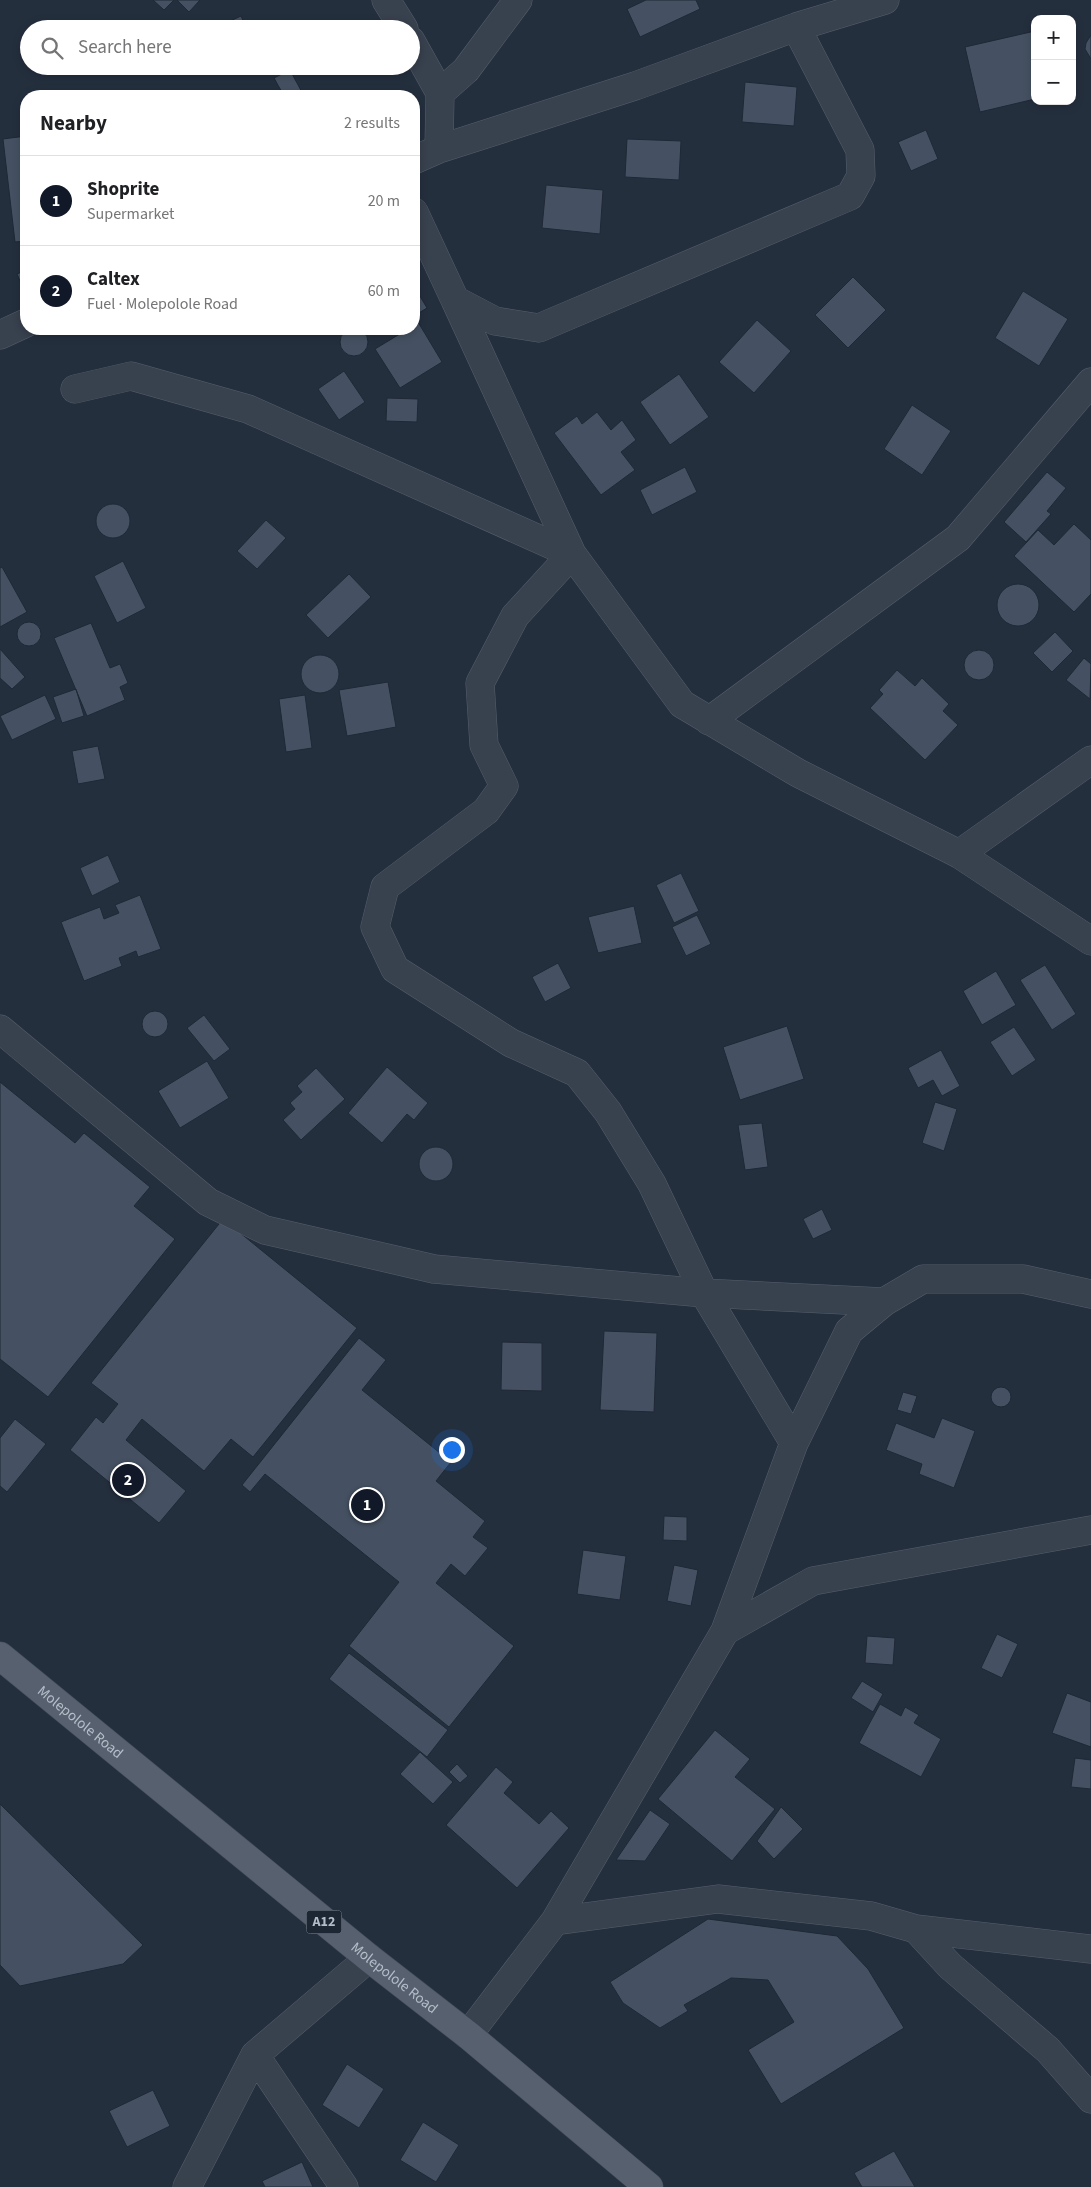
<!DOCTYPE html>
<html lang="en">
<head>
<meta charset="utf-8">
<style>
	body { margin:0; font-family:"Source Sans 3",sans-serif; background:#f6f6f6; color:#202124 }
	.controls { position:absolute; right:15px; top:15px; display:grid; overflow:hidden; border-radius:10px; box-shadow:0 2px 8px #0003 }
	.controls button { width:45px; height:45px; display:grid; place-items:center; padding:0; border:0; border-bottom:1px solid #e0e0e0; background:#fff; color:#202124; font:25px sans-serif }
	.you { position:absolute; left:451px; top:1449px; width:18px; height:18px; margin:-12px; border:4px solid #fff; border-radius:50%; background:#1a73e8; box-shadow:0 0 0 8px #1a73e833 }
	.badge { display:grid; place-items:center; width:32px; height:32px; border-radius:50%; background:#111827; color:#fff; font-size:16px; font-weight:700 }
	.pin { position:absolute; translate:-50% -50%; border:2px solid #fff; box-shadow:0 1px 5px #0006 }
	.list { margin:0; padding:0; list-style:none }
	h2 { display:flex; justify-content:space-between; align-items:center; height:65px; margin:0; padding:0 20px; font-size:21px }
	h2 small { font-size:16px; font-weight:400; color:#757577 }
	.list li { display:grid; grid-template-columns:32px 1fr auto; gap:15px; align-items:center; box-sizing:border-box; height:90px; padding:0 20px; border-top:1px solid #e0e0e0 }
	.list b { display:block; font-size:19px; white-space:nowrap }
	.list p { margin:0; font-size:16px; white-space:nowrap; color:#757577 }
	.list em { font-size:16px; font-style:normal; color:#757577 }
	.icon { flex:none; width:28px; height:28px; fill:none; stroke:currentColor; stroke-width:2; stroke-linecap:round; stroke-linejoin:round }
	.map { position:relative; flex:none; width:1091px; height:2187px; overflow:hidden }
	.search { position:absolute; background:#fff; box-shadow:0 2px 8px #0003; left:20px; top:20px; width:400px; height:55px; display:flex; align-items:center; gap:12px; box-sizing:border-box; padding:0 18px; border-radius:28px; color:#757577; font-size:19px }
	.panel { position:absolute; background:#fff; box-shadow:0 2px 8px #0003; left:20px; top:90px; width:400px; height:245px; border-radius:20px }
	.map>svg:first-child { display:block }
	.building { fill:#455162; stroke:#1f2835 }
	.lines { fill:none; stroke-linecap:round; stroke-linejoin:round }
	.minor-casing { stroke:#565f6c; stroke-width:29 }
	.major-casing { stroke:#414a57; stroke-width:29 }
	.minor { stroke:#38414e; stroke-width:28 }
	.major { stroke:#56606e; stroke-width:28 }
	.labels { text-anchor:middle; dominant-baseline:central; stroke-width:5; stroke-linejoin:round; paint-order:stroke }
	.shield { fill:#1d2633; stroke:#878f9c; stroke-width:1 }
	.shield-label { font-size:14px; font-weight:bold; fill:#b4bcc9 }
	.street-label { font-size:15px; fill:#b4bcc9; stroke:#1d2633 }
</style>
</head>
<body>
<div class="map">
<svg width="1091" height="2187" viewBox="0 0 1091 2187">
	<rect width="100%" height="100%" fill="#242f3e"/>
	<path class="building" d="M 153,0 L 174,0 L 164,10 Z
		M 177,0 L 200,0 L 189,12 Z
		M 646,0 L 696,0 L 700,9 L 640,37 L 627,9 Z
		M 241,16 L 247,29 L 213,29 Z
		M 1035,31 L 1035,99 L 980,112 L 965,47 Z
		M 1091,35 L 1091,59 L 1085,49 L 1086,43 Z
		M 290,70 L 304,96 L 284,96 L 274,78 Z
		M 745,82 L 797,87 L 794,126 L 742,122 Z
		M 926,130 L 938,159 L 911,171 L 898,142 Z
		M 26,136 L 26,241 L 15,242 L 3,139 Z
		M 627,139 L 681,141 L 679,180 L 625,177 Z
		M 546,185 L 603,190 L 600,234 L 542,228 Z
		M 26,270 L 26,295 L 17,274 Z
		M 853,277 L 886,310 L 848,348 L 815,315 Z
		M 414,286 L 427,308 L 414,316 Z
		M 1023,291 L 1068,319 L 1039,366 L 995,338 Z
		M 757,320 L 791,351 L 754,393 L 719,362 Z
		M 418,322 L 442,362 L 400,388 L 375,349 L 408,329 L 414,329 L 414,325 Z
		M340 342a14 14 0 1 1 28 0a14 14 0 1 1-28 0Z
		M 344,371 L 365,402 L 339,420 L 318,389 Z
		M 679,374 L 709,417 L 670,445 L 640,402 Z
		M 387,398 L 418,399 L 417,422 L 386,421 Z
		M 912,405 L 951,431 L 922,475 L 884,449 Z
		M 597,412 L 611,430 L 622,420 L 636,440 L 621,452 L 635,470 L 601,495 L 554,433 L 577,416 L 582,424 Z
		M 685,467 L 697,492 L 652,515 L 640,490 Z
		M 1047,472 L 1066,488 L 1047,511 L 1051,514 L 1026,542 L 1004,522 Z
		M96 521a17 17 0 1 1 34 0a17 17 0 1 1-34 0Z
		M 266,520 L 286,538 L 257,569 L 237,551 Z
		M 1074,524 L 1091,540 L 1091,594 L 1074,612 L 1014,556 L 1038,530 L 1054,545 Z
		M 123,561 L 146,608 L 117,623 L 94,576 Z
		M 2,567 L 27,612 L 0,627 L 0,568 Z
		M 349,574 L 371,597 L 328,638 L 306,615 Z
		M997 605a21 21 0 1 1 42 0a21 21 0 1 1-42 0Z
		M17 634a12 12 0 1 1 24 0a12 12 0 1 1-24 0Z
		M 91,623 L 110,668 L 120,664 L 128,683 L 120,687 L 125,700 L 87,716 L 54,638 Z
		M 1055,632 L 1073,651 L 1052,672 L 1033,653 Z
		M 0,649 L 25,677 L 12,689 L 0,678 Z
		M964 665a15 15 0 1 1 30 0a15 15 0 1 1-30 0Z
		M301 674a19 19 0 1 1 38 0a19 19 0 1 1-38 0Z
		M 1084,658 L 1091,664 L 1090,699 L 1066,680 Z
		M 897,670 L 915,686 L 922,678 L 949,704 L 943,711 L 958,725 L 925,760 L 870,708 L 883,694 L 879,690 Z
		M 388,682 L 396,727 L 347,736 L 339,690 Z
		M 76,689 L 84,716 L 62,723 L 53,697 Z
		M 45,695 L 56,719 L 12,740 L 0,716 Z
		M 305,695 L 312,748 L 286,752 L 279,699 Z
		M 98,746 L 105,779 L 78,784 L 72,751 Z
		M 108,855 L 120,882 L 92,896 L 80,868 Z
		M 681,873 L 699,911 L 674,923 L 656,885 Z
		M 140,895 L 161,949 L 138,957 L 136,951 L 119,958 L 122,966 L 84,981 L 61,922 L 100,907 L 104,919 L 119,913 L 115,905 Z
		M 634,906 L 642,943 L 598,953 L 588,917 Z
		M 697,915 L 711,944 L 686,956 L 672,927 Z
		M 558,963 L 571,988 L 545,1002 L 532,977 Z
		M 1045,965 L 1076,1014 L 1052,1030 L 1020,980 Z
		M 996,971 L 1016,1005 L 982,1025 L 963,991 Z
		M142 1024a13 13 0 1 1 26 0a13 13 0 1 1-26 0Z
		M 204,1015 L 230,1049 L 214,1061 L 187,1028 Z
		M 787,1026 L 804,1079 L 740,1100 L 723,1047 Z
		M 1014,1027 L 1036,1060 L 1012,1076 L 990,1042 Z
		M 941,1050 L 960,1086 L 942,1096 L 933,1080 L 918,1088 L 908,1068 Z
		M 207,1061 L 229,1098 L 180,1128 L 158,1091 Z
		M 387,1067 L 428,1103 L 414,1120 L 407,1114 L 382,1143 L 348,1113 Z
		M 316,1068 L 345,1099 L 301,1140 L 283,1120 L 295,1109 L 290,1103 L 302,1092 L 297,1086 Z
		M 0,1082 L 75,1143 L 84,1133 L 150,1187 L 134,1206 L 175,1239 L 48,1397 L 0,1359 Z
		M 935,1102 L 957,1109 L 944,1151 L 922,1143 Z
		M 762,1123 L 768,1167 L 745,1170 L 738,1125 Z
		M419 1164a17 17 0 1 1 34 0a17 17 0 1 1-34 0Z
		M 822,1209 L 832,1230 L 813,1239 L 803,1219 Z
		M 223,1219 L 357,1328 L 253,1457 L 231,1439 L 204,1471 L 142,1419 L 126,1440 L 186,1491 L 159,1523 L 70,1450 L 96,1417 L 103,1423 L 118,1404 L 91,1383 Z
		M 604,1331 L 657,1333 L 654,1412 L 600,1410 Z
		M 359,1338 L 386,1360 L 362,1390 L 451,1462 L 436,1481 L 485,1521 L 473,1537 L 488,1548 L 465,1576 L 451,1564 L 436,1583 L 514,1646 L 449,1727 L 349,1646 L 399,1582 L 265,1474 L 250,1492 L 242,1485 Z
		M 502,1342 L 542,1343 L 542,1391 L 501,1390 Z
		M991 1397a10 10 0 1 1 20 0a10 10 0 1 1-20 0Z
		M 903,1392 L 917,1396 L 911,1414 L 897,1410 Z
		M 942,1418 L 975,1431 L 954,1488 L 919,1474 L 922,1464 L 886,1450 L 896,1423 L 934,1438 Z
		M 15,1419 L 46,1444 L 7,1492 L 0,1486 L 0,1438 Z
		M 664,1516 L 687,1517 L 687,1541 L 663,1540 Z
		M 583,1550 L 626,1556 L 620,1600 L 577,1594 Z
		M 674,1565 L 698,1570 L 691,1606 L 667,1601 Z
		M 997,1634 L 1018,1644 L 1002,1678 L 981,1668 Z
		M 867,1636 L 895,1638 L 893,1665 L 865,1663 Z
		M 349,1653 L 448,1730 L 427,1757 L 329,1679 Z
		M 862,1681 L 883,1694 L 873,1712 L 851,1698 Z
		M 1067,1693 L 1091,1702 L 1091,1747 L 1052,1733 Z
		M 880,1704 L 901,1716 L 905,1707 L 919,1715 L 914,1723 L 941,1739 L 921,1777 L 859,1743 Z
		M 715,1730 L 750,1759 L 735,1777 L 775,1809 L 732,1861 L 658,1799 Z
		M 420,1752 L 453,1782 L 433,1804 L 400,1774 Z
		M 1075,1758 L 1091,1760 L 1091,1789 L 1071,1787 Z
		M 457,1764 L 468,1776 L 460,1783 L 449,1772 Z
		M 496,1767 L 513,1782 L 504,1793 L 539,1824 L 551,1811 L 569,1828 L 517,1888 L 446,1825 Z
		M 0,1804 L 143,1945 L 123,1964 L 20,1986 L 0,1965 Z
		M 781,1807 L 803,1829 L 774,1859 L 757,1841 Z
		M 650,1810 L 670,1824 L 645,1861 L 616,1860 Z
		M 708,1919 L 837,1936 L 868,1969 L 904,2028 L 781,2104 L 748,2050 L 794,2022 L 768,1980 L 731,1978 L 684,2005 L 688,2011 L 660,2028 L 623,2003 L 610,1982 Z
		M 347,2064 L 384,2089 L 359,2128 L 322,2105 Z
		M 153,2090 L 170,2126 L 127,2147 L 109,2111 Z
		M 423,2122 L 459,2145 L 436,2182 L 400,2160 Z
		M 894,2151 L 915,2187 L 862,2187 L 854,2173 Z
		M 302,2162 L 313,2187 L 265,2187 L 262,2181 Z"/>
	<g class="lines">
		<defs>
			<path id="minor" d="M 386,0 L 404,29
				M 411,41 L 440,93 L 439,149
				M 440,93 L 466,70 L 518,0
				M 414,160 L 439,149 L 635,86 L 796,27 L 885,0
				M 414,212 L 455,300 L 495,321 L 539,328 L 850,196 L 861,176 L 860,150 L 796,27
				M 455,300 L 572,554 L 682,704 L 798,773 L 959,854 L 1091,941
				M 0,335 L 26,323
				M 75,389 L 131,376 L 248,409 L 572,554 L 515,616 L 480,683 L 484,745 L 504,786 L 486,811 L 385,887 L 375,927 L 395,969 L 511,1043 L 577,1073 L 608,1112 L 652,1184 L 704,1293 L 794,1443
				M 709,721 L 958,538 L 1091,382
				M 959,854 L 1091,760
				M 0,1029 L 208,1202 L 265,1230 L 434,1269 L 704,1293 L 884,1302
				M 725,1631 L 813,1581 L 1091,1530
				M 555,1921 L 725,1631 L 794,1443 L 849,1331 L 884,1302 L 923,1279 L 1023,1279 L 1091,1294
				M 916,1929 L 950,1966 L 1048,2050 L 1091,2099
				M 468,2035 L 555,1921 L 718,1899 L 871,1916 L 916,1929 L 1091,1949
				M 255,2055 L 344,2187
				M 187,2187 L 255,2055 L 369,1958"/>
			<g id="major">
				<path id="s1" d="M 0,1656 L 369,1958 L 468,2035 L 649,2187"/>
			</g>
		</defs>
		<use href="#minor" class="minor-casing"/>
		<use href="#major" class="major-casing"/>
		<use href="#minor" class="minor"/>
		<use href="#major" class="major"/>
	</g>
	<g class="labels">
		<rect class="shield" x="306.5" y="1910.5" width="35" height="23" rx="4"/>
		<g class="shield-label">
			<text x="324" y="1922">A12</text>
		</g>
		<g class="street-label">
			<text stroke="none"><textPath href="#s1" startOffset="104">Molepolole Road</textPath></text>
			<text stroke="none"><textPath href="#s1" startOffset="509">Molepolole Road</textPath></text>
		</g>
	</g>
</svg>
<div class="controls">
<button>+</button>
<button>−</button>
</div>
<div class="you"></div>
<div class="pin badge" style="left:367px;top:1505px">1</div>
<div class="pin badge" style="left:128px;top:1480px">2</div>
<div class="search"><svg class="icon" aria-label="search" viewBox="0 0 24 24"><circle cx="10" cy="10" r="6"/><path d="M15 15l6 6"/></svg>Search here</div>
<section class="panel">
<h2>Nearby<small>2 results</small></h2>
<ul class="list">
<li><span class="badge">1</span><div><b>Shoprite</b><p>Supermarket</p></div><em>20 m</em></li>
<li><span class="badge">2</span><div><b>Caltex</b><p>Fuel · Molepolole Road</p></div><em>60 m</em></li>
</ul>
</section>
</div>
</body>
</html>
